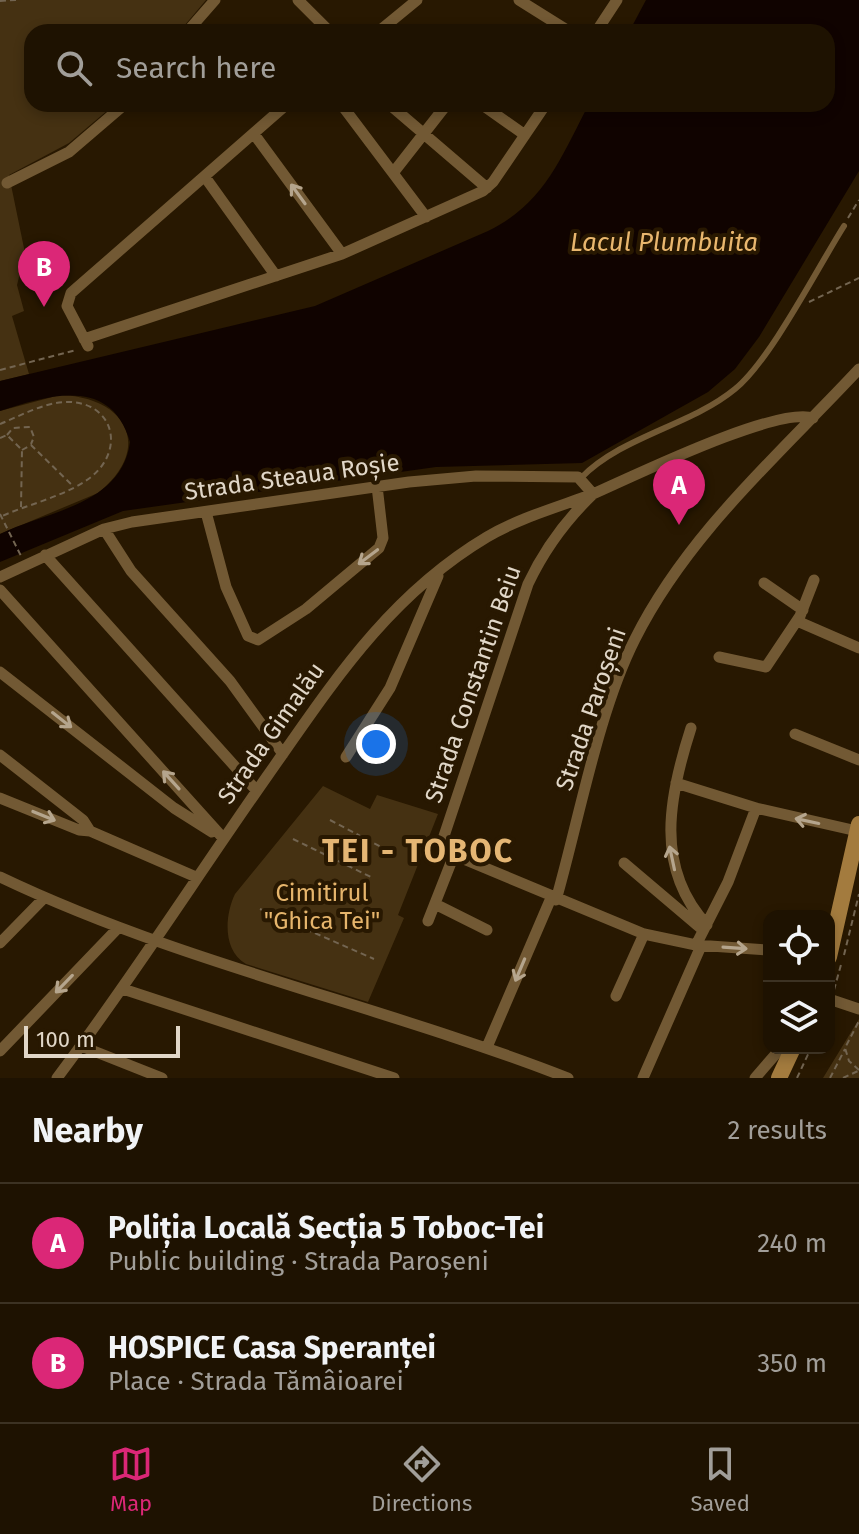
<!DOCTYPE html>
<html lang="en">
<head>
<meta charset="utf-8">
<style>
	body { margin:0; font-family:"Fira Sans",sans-serif; background:#261b0b; color:#f1f3f6 }
	.controls { position:absolute; right:24px; bottom:24px; display:grid; overflow:hidden; border-radius:16px; box-shadow:0 4px 12px #0003 }
	.controls button { width:72px; height:72px; display:grid; place-items:center; padding:0; border:0; border-bottom:2px solid #3c3223; background:#1e1201; color:#f1f3f6; font:40px sans-serif }
	.scale { position:absolute; left:24px; bottom:20px; width:156px; box-sizing:border-box; padding-left:8px; border:4px solid #e1d7c8; border-top:0; font-size:22px; line-height:28px; white-space:nowrap; color:#e1d7c8; -webkit-text-stroke:6px #281801; paint-order:stroke }
	.you { position:absolute; left:376px; top:744px; width:28px; height:28px; margin:-20px; border:6px solid #fff; border-radius:50%; background:#1a73e8; box-shadow:0 0 0 12px #1a73e833 }
	.badge { display:grid; place-items:center; width:52px; height:52px; border-radius:50%; background:#db2777; color:#fff; font-size:26px; font-weight:700 }
	.pin { position:absolute; translate:-50% -66px; filter:drop-shadow(0 2px 4px #0008) }
	.pin::after { content:''; position:absolute; top:42px; width:28px; height:24px; background:inherit; clip-path:polygon(0 0,100% 0,50% 100%) }
	.list { margin:0; padding:0; list-style:none }
	h2 { display:flex; justify-content:space-between; align-items:center; height:104px; margin:0; padding:0 32px; font-size:34px }
	h2 small { font-size:26px; font-weight:400; color:#a19e99 }
	.list li { display:grid; grid-template-columns:52px 1fr auto; gap:24px; align-items:center; box-sizing:border-box; height:120px; padding:0 32px; border-top:2px solid #3c3223 }
	.list b { display:block; font-size:30px; white-space:nowrap }
	.list p { margin:0; font-size:26px; white-space:nowrap; color:#a19e99 }
	.list em { font-size:26px; font-style:normal; color:#a19e99 }
	.icon { flex:none; width:44px; height:44px; fill:none; stroke:currentColor; stroke-width:2; stroke-linecap:round; stroke-linejoin:round }
	.map { position:relative; flex:none; width:859px; height:1078px; overflow:hidden }
	.search { position:absolute; background:#1e1201; box-shadow:0 4px 12px #0003; left:24px; right:24px; top:24px; height:88px; display:flex; align-items:center; gap:20px; box-sizing:border-box; padding:0 28px; border-radius:24px; color:#a19e99; font-size:30px }
	.sheet { height:344px; background:#1e1201 }
	nav { display:flex; justify-content:space-around; align-items:center; box-sizing:border-box; height:112px; border-top:2px solid #3c3223; background:#1e1201; font-size:22px; color:#a19e99 }
	nav a { display:grid; justify-items:center; gap:4px }
	nav .on { color:#db2777 }
	.map>svg:first-child { display:block }
	.green { fill:#453112 }
	.water { fill:#100300 }
	.lines { fill:none; stroke-linecap:round; stroke-linejoin:round }
	.path { stroke:#736551; stroke-width:2; stroke-dasharray:6 4; stroke-linecap:butt }
	.service { stroke:#725934; stroke-width:6 }
	.minor { stroke:#725934; stroke-width:11 }
	.secondary { stroke:#a37b3e; stroke-width:16 }
	.oneway { stroke:#b5a58d }
	.labels { text-anchor:middle; dominant-baseline:central; stroke-width:8; stroke-linejoin:round; paint-order:stroke }
	.street-label { font-size:24px; fill:#e1d7c8; stroke:#281801 }
	.park-label { font-size:24px; fill:#e6b56c; stroke:#281801 }
	.water-label { font-size:26px; font-style:italic; fill:#e9b76e; stroke:#281801 }
	.district-label { font-size:32px; font-weight:bold; letter-spacing:2px; fill:#e5b674; stroke:#281801 }
</style>
</head>
<body>
<div class="map">
<svg width="859" height="1078" viewBox="0 0 859 1078">
	<rect width="100%" height="100%" fill="#281801"/>
	<path class="green" d="M 0,0 L 206,0 L 179,32 L 32,32 L 32,104 L 115,104 L 69,143 L 9,175 L 25,253 L 17,285 L 24,311 L 12,316 L 29,374 L 0,381 Z
		M 60,395 C 127,397 154,448 98,493 L 0,534 L 0,411 Z
		M 323,786 L 370,809 L 377,795 L 438,814 L 398,915 L 404,918 L 368,1002 L 246,964 C 222,950 225,915 235,894 Z
		M 859,1019 L 859,1078 L 823,1078 Z"/>
	<path class="water" d="M 646,0 L 859,0 L 859,171 L 759,337 L 735,369 L 708,392 L 582,463 L 436,467 L 123,511 L 0,562 L 0,534 C 47,511 122,505 130,442 C 111,376 49,395 0,411 L 0,381 L 315,306 L 488,231 C 545,203 561,157 589,104 L 827,104 L 827,32 L 629,32 Z"/>
	<g class="lines">
		<path class="path" d="M 0,1 L 16,0
			M 848,218 L 859,200
			M 809,302 L 859,278
			M 0,370 L 76,350
			M 0,424 C 20,416 43,403 65,402 C 112,400 127,448 91,477 C 67,496 28,504 0,517
			M 7,435 L 13,428 L 30,427 L 34,437 L 31,444
			M 0,438 L 7,435 L 22,450 L 21,507
			M 22,450 L 31,445 L 73,486
			M 0,514 L 21,556
			M 330,820 L 387,850
			M 293,839 L 371,877
			M 260,909 L 374,959
			M 844,955 L 859,894
			M 834,990 L 842,961
			M 859,1070 L 849,1061 L 845,1048 L 859,1021
			M 797,1078 L 811,1048
			M 830,1078 L 845,1049
			M 843,1078 L 858,1071"/>
		<path class="service" d="M 581,478 C 622,436 690,426 735,389 C 770,361 818,267 844,226"/>
		<path class="minor" d="M 298,0 L 330,32
			M 519,0 L 570,32
			M 187,32 L 215,0
			M 378,32 L 417,0
			M 596,32 L 617,0
			M 341,104 L 426,217
			M 389,104 L 487,188
			M 481,104 L 525,135
			M 254,134 L 342,254
			M 393,173 L 447,104
			M 205,177 L 276,276
			M 7,183 L 69,152 L 125,104
			M 84,339 L 342,254 L 483,191 L 493,182 L 546,104
			M 88,346 L 67,306 L 71,293 L 287,104
			M 206,512 L 226,587 L 248,636 L 258,640 L 306,609 L 379,548 L 383,538 L 377,486
			M 104,529 L 131,571 L 230,681 L 283,754
			M 45,555 L 257,791
			M 0,577 L 104,529 L 132,522 L 409,482 L 476,476 L 578,477 L 593,494 C 558,507 519,518 487,537 C 388,596 332,684 268,775 C 197,876 131,980 57,1078
			M 764,583 L 803,610
			M 0,590 L 223,838
			M 797,621 L 859,648
			M 719,657 L 766,667 L 800,616 L 814,580
			M 0,672 L 174,808 L 212,832
			M 691,728 C 669,796 654,868 707,925
			M 795,734 L 859,760
			M 0,755 L 83,820 L 90,831
			M 346,757 L 390,688 L 438,576
			M 676,783 L 756,808 L 857,831
			M 0,798 L 79,830 L 90,831 L 196,877
			M 624,863 L 703,930
			M 0,877 C 182,964 381,1005 568,1078
			M 556,900 C 579,820 598,712 635,639 C 688,533 780,454 859,369
			M 435,904 L 487,930
			M 428,921 L 454,855
			M 0,943 L 44,898
			M 696,945 L 728,882 L 756,808
			M 769,950 L 696,945 L 644,934 L 454,855 L 443,839 L 528,584 C 544,550 566,520 593,494 C 634,476 777,406 813,418
			M 123,989 L 394,1078
			M 616,996 L 644,934
			M 829,999 L 859,1009
			M 81,1046 L 162,1078
			M 487,1047 L 551,898
			M 0,1051 L 118,928
			M 643,1078 L 701,946
			M 755,1078 L 781,1048"/>
		<path class="secondary" d="M 829,957 L 859,824
			M 779,1078 L 793,1048"/>
	</g>
	<defs><path id="oneway-shaft" d="M-6 0H5M1.5-3L5.5 0L1.5 3" fill="none" stroke-width="1.6" stroke-linecap="round" stroke-linejoin="round" transform="scale(2)"/></defs>
	<g class="oneway">
		<use href="#oneway-shaft" transform="translate(298 194) rotate(-126)"/>
		<use href="#oneway-shaft" transform="translate(368 557) rotate(143)"/>
		<use href="#oneway-shaft" transform="translate(62 720) rotate(38)"/>
		<use href="#oneway-shaft" transform="translate(171 780) rotate(-132)"/>
		<use href="#oneway-shaft" transform="translate(44 816) rotate(22)"/>
		<use href="#oneway-shaft" transform="translate(807 821) rotate(-168)"/>
		<use href="#oneway-shaft" transform="translate(672 858) rotate(-102)"/>
		<use href="#oneway-shaft" transform="translate(735 948) rotate(4)"/>
		<use href="#oneway-shaft" transform="translate(520 970) rotate(113)"/>
		<use href="#oneway-shaft" transform="translate(64 984) rotate(134)"/>
	</g>
	<g class="labels">
		<g class="street-label">
			<text transform="translate(292 477) rotate(-8)">Strada Steaua Roșie</text>
			<text transform="translate(473 684) rotate(-71)">Strada Constantin Beiu</text>
			<text transform="translate(591 709) rotate(-71)">Strada Paroșeni</text>
			<text transform="translate(271 733) rotate(-55)">Strada Gimalău</text>
		</g>
		<g class="park-label">
			<text x="322" y="893">Cimitirul<tspan x="322" dy="28">"Ghica Tei"</tspan></text>
		</g>
		<g class="water-label">
			<text x="664" y="242">Lacul Plumbuita</text>
		</g>
		<g class="district-label">
			<text x="418" y="851">TEI - TOBOC</text>
		</g>
	</g>
</svg>
<div class="controls">
<button><svg class="icon" aria-label="locate" viewBox="0 0 24 24"><circle cx="12" cy="12" r="6"/><path d="M12 2v4M12 18v4M2 12h4M18 12h4"/></svg></button>
<button><svg class="icon" aria-label="layers" viewBox="0 0 24 24"><path d="M12 4l9 5-9 5-9-5zM3 14l9 5 9-5"/></svg></button>
</div>
<div class="scale">100 m</div>
<div class="you"></div>
<div class="pin badge" style="left:679px;top:525px">A</div>
<div class="pin badge" style="left:44px;top:307px">B</div>
<div class="search"><svg class="icon" aria-label="search" viewBox="0 0 24 24"><circle cx="10" cy="10" r="6"/><path d="M15 15l6 6"/></svg>Search here</div>
</div>
<section class="sheet">
<h2>Nearby<small>2 results</small></h2>
<ul class="list">
<li><span class="badge">A</span><div><b>Poliția Locală Secția 5 Toboc-Tei</b><p>Public building · Strada Paroșeni</p></div><em>240 m</em></li>
<li><span class="badge">B</span><div><b>HOSPICE Casa Speranței</b><p>Place · Strada Tămâioarei</p></div><em>350 m</em></li>
</ul>
</section>
<nav>
<a class="on"><svg class="icon" aria-label="map" viewBox="0 0 24 24"><path d="M3 6l6-2 6 2 6-2v14l-6 2-6-2-6 2zM9 4v14M15 6v14"/></svg>Map</a>
<a><svg class="icon" aria-label="directions" viewBox="0 0 24 24"><path d="M12 3l9 9-9 9-9-9zM9 14v-3h6M13 9l2 2-2 2"/></svg>Directions</a>
<a><svg class="icon" aria-label="saved" viewBox="0 0 24 24"><path d="M7 4h10v16l-5-4-5 4z"/></svg>Saved</a>
</nav>
</body>
</html>
